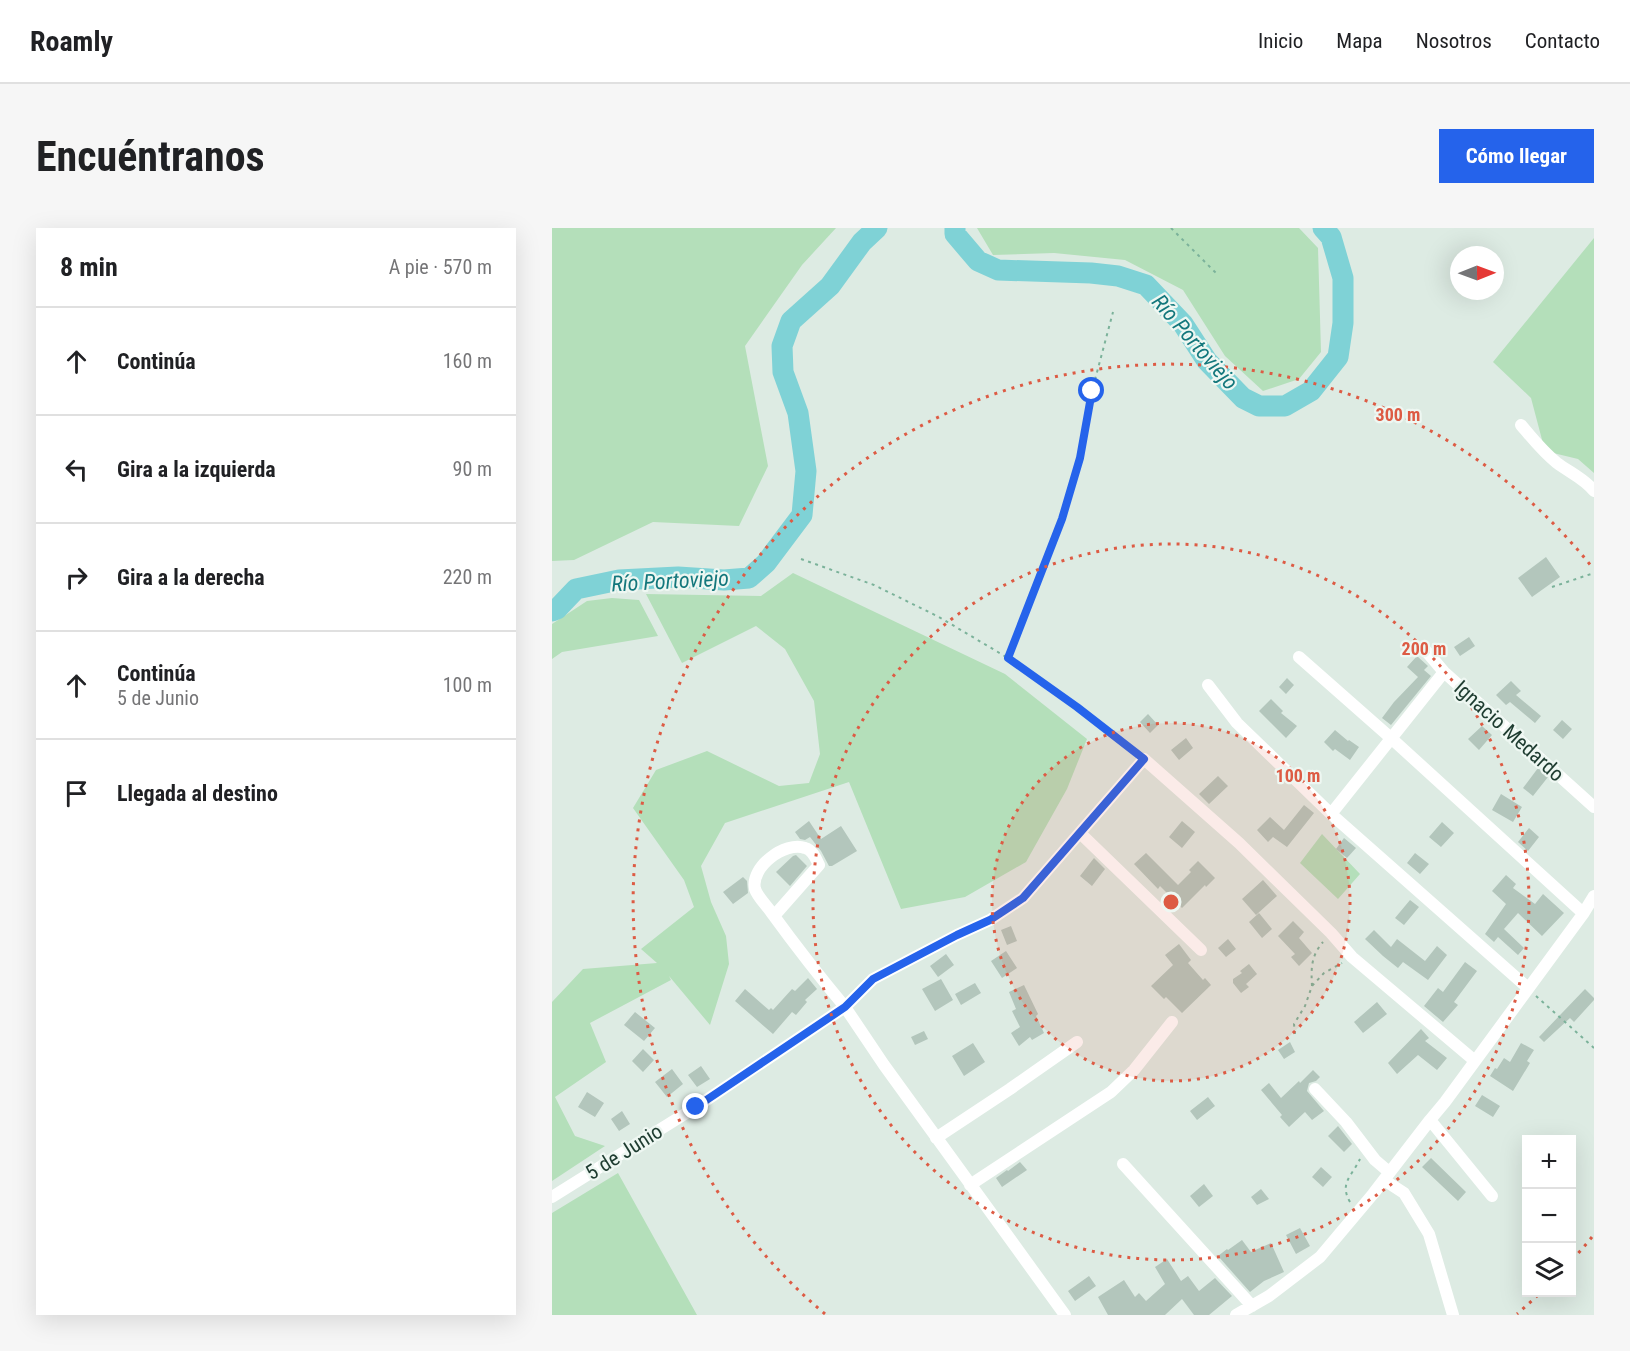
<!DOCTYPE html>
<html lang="es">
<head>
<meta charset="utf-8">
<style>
	body { margin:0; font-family:"Roboto Condensed",sans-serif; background:#f6f6f6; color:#202124 }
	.controls { position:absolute; right:18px; bottom:18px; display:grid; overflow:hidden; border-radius:0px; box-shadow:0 6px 24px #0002 }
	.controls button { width:54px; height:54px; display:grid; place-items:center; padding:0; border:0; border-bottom:2px solid #e0e0e0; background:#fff; color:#202124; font:30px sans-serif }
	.compass { position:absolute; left:898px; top:18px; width:54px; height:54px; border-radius:50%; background:#fff; box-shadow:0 6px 24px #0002; rotate:89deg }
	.stop { position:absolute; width:18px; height:18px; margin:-14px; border:4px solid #2563eb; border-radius:50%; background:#fff }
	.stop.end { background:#2563eb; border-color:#fff; box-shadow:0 2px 6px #0008 }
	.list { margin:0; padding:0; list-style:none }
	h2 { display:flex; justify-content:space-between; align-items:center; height:78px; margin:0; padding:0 24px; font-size:26px }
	h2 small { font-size:20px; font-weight:400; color:#757577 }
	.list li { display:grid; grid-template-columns:39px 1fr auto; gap:18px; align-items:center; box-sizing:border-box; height:108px; padding:0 24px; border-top:2px solid #e0e0e0 }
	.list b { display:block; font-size:22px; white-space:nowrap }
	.list p { margin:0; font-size:20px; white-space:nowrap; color:#757577 }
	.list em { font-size:20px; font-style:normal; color:#757577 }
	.icon { flex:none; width:33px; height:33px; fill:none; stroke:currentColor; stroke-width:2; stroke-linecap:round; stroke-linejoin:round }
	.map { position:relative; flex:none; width:1042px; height:1087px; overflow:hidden; border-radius:0px }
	header { display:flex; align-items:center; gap:36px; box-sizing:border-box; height:84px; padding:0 30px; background:#fff; border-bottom:2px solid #e0e0e0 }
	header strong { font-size:28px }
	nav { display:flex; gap:33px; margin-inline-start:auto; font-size:21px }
	.intro { display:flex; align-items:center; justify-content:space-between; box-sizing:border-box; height:144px; padding:0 36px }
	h1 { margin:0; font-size:42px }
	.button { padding:15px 27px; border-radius:0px; background:#2563eb; color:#fff; font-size:21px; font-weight:700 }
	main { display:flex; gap:36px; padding:0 36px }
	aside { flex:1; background:#fff; border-radius:0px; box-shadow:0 6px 24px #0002 }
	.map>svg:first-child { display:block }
	.green { fill:#b4dfba }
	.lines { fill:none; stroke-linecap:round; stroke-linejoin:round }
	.river { stroke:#7fd2d6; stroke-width:21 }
	.building { fill:#b3c6bc }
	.path { stroke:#7bb29a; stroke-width:2; stroke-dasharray:3 4.5; stroke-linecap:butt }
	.minor { stroke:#fff; stroke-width:12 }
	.route { stroke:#2563eb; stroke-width:8 }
	.ring { fill:none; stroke:#dd5b44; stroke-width:3; stroke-dasharray:3 6 }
	.labels { text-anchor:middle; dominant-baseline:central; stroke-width:4.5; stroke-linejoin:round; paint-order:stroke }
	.street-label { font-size:21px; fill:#1e3c30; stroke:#eef7f2 }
	.water-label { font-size:22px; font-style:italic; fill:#13777c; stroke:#eef7f2 }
	.centre { fill:#dd5b44; stroke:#eef7f2; stroke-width:3 }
	.ring-label { font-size:18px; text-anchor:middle; font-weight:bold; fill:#dd5b44; stroke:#eef7f2; stroke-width:4.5; stroke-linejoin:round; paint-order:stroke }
</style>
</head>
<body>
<header>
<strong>Roamly</strong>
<nav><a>Inicio</a><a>Mapa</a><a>Nosotros</a><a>Contacto</a></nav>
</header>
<div class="intro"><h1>Encuéntranos</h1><a class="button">Cómo llegar</a></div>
<main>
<aside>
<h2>8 min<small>A pie · 570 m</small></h2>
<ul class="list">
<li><svg class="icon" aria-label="ahead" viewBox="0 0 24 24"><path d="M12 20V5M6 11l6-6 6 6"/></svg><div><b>Continúa</b></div><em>160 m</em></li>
<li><svg class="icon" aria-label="left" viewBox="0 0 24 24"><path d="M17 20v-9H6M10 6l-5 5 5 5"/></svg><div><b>Gira a la izquierda</b></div><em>90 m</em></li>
<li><svg class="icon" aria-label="right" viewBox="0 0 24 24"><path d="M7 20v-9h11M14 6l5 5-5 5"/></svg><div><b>Gira a la derecha</b></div><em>220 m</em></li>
<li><svg class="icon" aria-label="ahead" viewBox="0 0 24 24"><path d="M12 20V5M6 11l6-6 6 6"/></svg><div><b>Continúa</b><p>5 de Junio</p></div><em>100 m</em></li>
<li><svg class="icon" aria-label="arrive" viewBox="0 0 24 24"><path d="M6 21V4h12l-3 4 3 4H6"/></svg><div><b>Llegada al destino</b></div></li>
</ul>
</aside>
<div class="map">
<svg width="1042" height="1087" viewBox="0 0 1042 1087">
	<rect width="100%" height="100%" fill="#ddebe3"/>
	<path class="green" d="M 0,0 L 284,0 L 250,37 L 193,118 L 216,238 L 187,298 L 101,294 L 22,332 L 0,333 Z
		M 425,0 L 747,0 L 766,20 L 769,124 L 747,151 L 711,163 L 673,128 L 631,62 L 573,32 L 502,25 L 441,27 Z
		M 1042,10 L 1042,245 L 1026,231 L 993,223 L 979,170 L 941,134 Z
		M 241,345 L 453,446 L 535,511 L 515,561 L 474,634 L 413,669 L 349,681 L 297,554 L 173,595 L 149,638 L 159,674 L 174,708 L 177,736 L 158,797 L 117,748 L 119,752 L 38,795 L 54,834 L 3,869 L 23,908 L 53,918 L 0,953 L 0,774 L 31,741 L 105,735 L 89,721 L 142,679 L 132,652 L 81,580 L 104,542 L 155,523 L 227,558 L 257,555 L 268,526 L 262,473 L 233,421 L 204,398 L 130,435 L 94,366 L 209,368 Z
		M 60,370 L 87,372 L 106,408 L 10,424 L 0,431 L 0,396 L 35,373 Z
		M 770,606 L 808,646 L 786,671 L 748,635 Z
		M 66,945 L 145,1087 L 0,1087 L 0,985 Z"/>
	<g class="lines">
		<path class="river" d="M 403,0 L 403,6 L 426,33 L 446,42 L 539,45 L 566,48 L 594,57 L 631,96 L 655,133 L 691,170 L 707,178 L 733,178 L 759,163 L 786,129 L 791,95 L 791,50 L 779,9 L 771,0
			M 0,383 L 5,381 L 24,361 L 67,352 L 126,349 L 172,352 L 197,350 L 214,335 L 250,287 L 254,243 L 246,185 L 231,144 L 230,118 L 239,93 L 278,58 L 310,14 L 325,0"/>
	</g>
	<path class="building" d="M 994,329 L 1008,349 L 980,369 L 966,350 Z
		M 917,409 L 923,418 L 908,428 L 902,419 Z
		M 865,428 L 876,438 L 872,442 L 879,448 L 839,497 L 830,490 L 842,474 L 866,449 L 855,439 Z
		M 735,450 L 742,457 L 734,466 L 727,459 Z
		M 959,453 L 969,463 L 964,467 L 989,488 L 983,495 L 958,474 L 954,477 L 944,467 Z
		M 719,471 L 731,483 L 729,485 L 745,498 L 734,510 L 707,483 Z
		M 596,486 L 606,497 L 598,505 L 588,494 Z
		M 1010,492 L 1020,501 L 1011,511 L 1001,502 Z
		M 930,498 L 940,507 L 927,522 L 916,511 Z
		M 783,502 L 796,513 L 797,512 L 807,519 L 798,532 L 783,521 L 781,523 L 772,514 Z
		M 634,510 L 641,520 L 627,532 L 619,522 Z
		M 986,540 L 996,549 L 981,568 L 971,560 Z
		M 666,548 L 676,558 L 657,576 L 647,566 Z
		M 949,566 L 970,579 L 961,594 L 940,582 Z
		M 752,577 L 762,585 L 735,619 L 721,609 L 716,614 L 705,602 L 718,589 L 732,602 Z
		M 257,593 L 269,611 L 289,598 L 305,623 L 280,638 L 277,638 L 269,623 L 258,609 L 253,612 L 248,611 L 243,604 Z
		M 630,593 L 643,604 L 630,620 L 617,609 Z
		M 890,594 L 902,605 L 889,619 L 877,609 Z
		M 977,600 L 987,609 L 976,623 L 966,614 Z
		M 792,610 L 804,620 L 795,630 L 784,621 Z
		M 594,625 L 626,657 L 639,644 L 637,642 L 646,633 L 663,650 L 654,659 L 653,657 L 630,680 L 608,658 L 606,661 L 582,636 Z
		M 863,625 L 877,636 L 868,646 L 855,635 Z
		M 244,627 L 255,638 L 238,658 L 224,644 L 241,628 Z
		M 542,630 L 553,641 L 540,658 L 528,648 Z
		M 954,647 L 964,656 L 961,660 L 983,676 L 991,666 L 1012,685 L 990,708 L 966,685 L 952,701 L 972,720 L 966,727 L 946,709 L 942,714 L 933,706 L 954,676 L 940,663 Z
		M 191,649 L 195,653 L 196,665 L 181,676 L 171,664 Z
		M 711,652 L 725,668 L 704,687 L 690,671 Z
		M 858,672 L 867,679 L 852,697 L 843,690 Z
		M 707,685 L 720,701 L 710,710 L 697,694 Z
		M 741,693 L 752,704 L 747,710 L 760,725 L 747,738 L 739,729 L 743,726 L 726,708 Z
		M 459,698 L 465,713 L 455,717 L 449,702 Z
		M 822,702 L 839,719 L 845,711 L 873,733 L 885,718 L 895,727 L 876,752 L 851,734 L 846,740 L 831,728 L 813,711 Z
		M 676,711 L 684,721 L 674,729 L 666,720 Z
		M 627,716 L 639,732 L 636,735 L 651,752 L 653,750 L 659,757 L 630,785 L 614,769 L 612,771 L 599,758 L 621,737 L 613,727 Z
		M 454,723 L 465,740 L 450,750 L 439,733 Z
		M 394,726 L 402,737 L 386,749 L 378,738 Z
		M 913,734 L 925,743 L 902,774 L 906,777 L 891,794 L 872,778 L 886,760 L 891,764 Z
		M 697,736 L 705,746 L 694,756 L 697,759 L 689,765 L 681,755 L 681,751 L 690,745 L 688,743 Z
		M 256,750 L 265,761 L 253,772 L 255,774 L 244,787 L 240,784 L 221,806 L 183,773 L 193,761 L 217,782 L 219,780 L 221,782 L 240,761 L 243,763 Z
		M 389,751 L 401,772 L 383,783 L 370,761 Z
		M 423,755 L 429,765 L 409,777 L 403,766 Z
		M 472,757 L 486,786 L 484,788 L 492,805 L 480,812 L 478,809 L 467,818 L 459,805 L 468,799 L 460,783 L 464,781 L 457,764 Z
		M 1033,761 L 1042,770 L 1042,772 L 1022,794 L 1018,790 L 992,814 L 987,809 Z
		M 825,774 L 835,786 L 811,805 L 802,794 Z
		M 83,784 L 103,800 L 92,813 L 72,797 Z
		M 869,801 L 877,810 L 873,813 L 895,830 L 885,842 L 866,827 L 845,846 L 836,835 Z
		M 372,803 L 376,811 L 363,817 L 359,809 Z
		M 738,814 L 743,824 L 732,831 L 726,822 Z
		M 421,815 L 433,834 L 412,848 L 400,828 Z
		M 969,815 L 982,822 L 975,833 L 978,835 L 961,863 L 938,848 L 943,840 L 945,841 L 952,830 L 958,834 Z
		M 91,821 L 102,832 L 91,844 L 80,833 Z
		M 149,838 L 158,851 L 145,859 L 136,847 Z
		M 120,841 L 131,856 L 115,869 L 103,854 Z
		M 761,842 L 768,849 L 764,853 L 757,855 L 755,863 L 772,883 L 760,892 L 753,884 L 737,899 L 728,889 L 730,887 L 709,862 L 717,855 L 729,870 L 747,853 L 748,855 Z
		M 35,864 L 52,875 L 43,889 L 26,879 Z
		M 930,867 L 948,878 L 941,889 L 923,878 Z
		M 656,869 L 663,878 L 645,892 L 638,883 Z
		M 70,883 L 78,896 L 67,903 L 59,891 Z
		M 786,898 L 800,916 L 792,924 L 776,908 Z
		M 879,930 L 914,964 L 906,973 L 870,939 Z
		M 468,934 L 475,942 L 450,959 L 444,950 L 455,942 L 456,943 Z
		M 769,939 L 780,949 L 771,959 L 760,949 Z
		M 652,956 L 661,968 L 647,979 L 638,968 Z
		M 709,961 L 717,971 L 705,977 L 699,969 Z
		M 748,1000 L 758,1018 L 744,1026 L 734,1007 Z
		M 690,1012 L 699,1024 L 719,1015 L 732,1044 L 712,1053 L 698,1064 L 666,1028 L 675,1021 L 676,1022 Z
		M 615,1031 L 629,1053 L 636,1048 L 647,1063 L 663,1050 L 680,1068 L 657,1087 L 642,1087 L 630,1071 L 613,1087 L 556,1087 L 546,1069 L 572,1052 L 583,1069 L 587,1065 L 594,1073 L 613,1056 L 603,1039 Z
		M 537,1048 L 544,1058 L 523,1073 L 516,1063 Z"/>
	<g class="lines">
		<path class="path" d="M 619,0 L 665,46
			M 249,331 L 322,357 L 387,389 L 456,430 L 525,479 L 582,524
			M 1000,359 L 1042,345
			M 456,430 L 510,290 L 528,230 L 540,163 L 561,84
			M 760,758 C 759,740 759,728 771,714
			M 984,768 L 1042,820
			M 743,806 L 742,796 L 753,778 L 760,758 L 772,745 L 790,735
			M 798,974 C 787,955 800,948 808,931"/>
		<path class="minor" d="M 969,197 C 980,210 991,224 1005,235 C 1017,244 1033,251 1042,263
			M 875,424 L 892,444 L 1042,579
			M 747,429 L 840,511 L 1031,685
			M 656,457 L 685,495 L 779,586 L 976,760
			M 779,586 L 892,444
			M 528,605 L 649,722
			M 763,861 L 794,894 L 823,932 L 837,944
			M 878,892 L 940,968
			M 384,910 L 458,861 L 525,814
			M 571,936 L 700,1078
			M 832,952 L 852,965 L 877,1006 L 901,1087
			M 418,957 L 559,864 L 582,842 L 620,794
			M 0,969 L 144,879 L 293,779 C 267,748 243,717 219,684 C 215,678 205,668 203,661 C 198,639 233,613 253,620 C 261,622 264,631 267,637 L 222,688
			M 513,1087 L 332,837 L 293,779 L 321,751 L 405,707 L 438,692 L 471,670 L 592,531 L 687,615 L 779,705 L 800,729 L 923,833
			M 684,1087 L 717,1068 L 768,1029 L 821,966 L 878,892 L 893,874 L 1031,686 L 1042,668"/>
	</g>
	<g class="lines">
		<path class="route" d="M 144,879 L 293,779 L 321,751 L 405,707 L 438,692 L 471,670 L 592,531 L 525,479 L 456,430 L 510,291 L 528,230 L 540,163"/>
	</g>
	<circle cx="619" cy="674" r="179" fill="#dd5b44" fill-opacity=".12"/>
	<g class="ring">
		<circle cx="619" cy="674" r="179"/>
		<circle cx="619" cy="674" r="358"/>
		<path d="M1040 1009A538 538 0 0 1 1022 1030M986 1067A538 538 0 0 1 965 1086M273 1086A538 538 0 1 1 1040 339"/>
	</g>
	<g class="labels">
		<g class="street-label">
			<text transform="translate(957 503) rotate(42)">Ignacio Medardo</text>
			<text transform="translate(72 924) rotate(-32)">5 de Junio</text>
		</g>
		<g class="water-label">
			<text transform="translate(643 114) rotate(49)">Río Portoviejo</text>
			<text transform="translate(118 353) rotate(-3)">Río Portoviejo</text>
		</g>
	</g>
	<circle cx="619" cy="674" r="9" class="centre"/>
	<g class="ring-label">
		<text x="846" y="193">300 m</text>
		<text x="872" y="427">200 m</text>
		<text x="746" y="554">100 m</text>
	</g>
</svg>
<div class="controls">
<button>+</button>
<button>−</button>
<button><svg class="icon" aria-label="layers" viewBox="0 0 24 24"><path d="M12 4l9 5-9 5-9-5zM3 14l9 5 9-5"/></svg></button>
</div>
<svg class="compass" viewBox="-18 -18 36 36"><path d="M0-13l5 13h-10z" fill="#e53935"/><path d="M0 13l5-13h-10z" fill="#757577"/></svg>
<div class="stop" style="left:540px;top:163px"></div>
<div class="stop end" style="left:144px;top:879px"></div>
</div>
</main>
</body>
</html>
